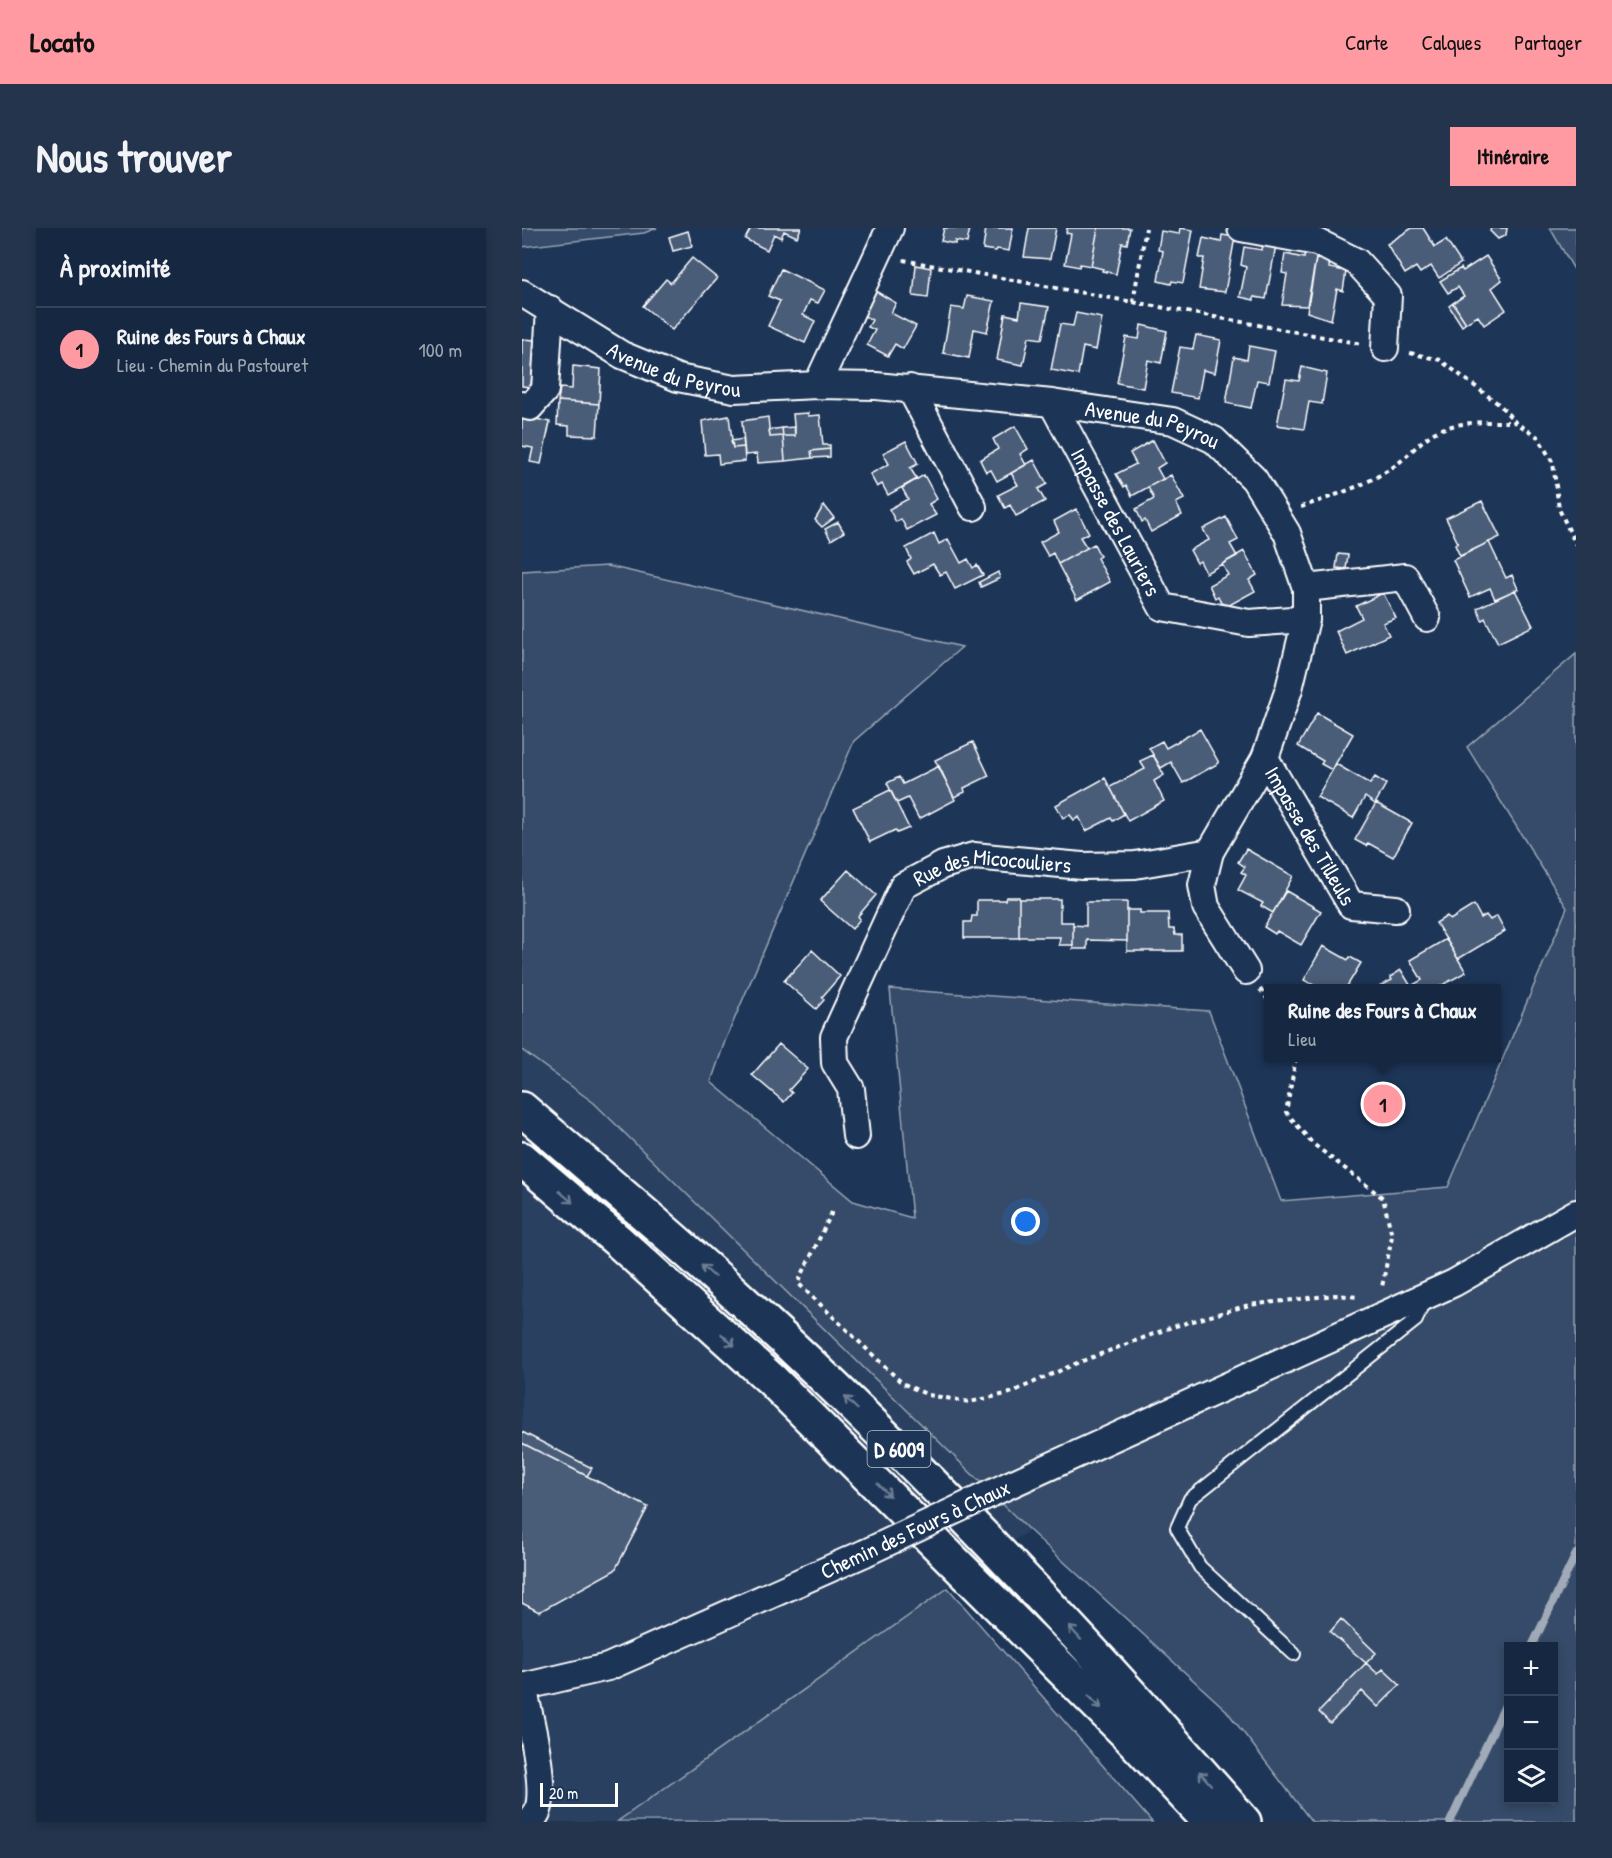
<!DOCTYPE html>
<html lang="fr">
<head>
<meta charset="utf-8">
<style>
	body { margin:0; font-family:"Patrick Hand",sans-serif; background:#23344c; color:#f1f3f6 }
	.controls { position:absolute; right:18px; bottom:18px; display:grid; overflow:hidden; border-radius:0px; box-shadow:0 3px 9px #0003 }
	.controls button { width:54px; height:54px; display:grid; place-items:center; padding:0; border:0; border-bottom:2px solid #35445a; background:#162841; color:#f1f3f6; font:30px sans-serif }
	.scale { position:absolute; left:18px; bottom:15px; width:78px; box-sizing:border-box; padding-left:6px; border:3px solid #fff; border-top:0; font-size:16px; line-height:21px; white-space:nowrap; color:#fff; -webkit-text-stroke:4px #1d3557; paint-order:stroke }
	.you { position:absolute; left:504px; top:994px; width:21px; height:21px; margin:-15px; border:4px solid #fff; border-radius:50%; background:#1a73e8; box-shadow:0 0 0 9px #1a73e833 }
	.badge { display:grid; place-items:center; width:39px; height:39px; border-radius:50%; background:#ff9aa2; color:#111; font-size:20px; font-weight:700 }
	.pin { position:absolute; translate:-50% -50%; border:3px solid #fff; box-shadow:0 2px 6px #0006 }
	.popup { position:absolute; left:742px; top:756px; width:237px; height:78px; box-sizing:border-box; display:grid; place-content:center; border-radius:0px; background:#162841; filter:drop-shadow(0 2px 4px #0005); font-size:20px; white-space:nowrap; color:#9ea6b1 }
	.popup b { font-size:22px; color:#f1f3f6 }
	.popup::after { content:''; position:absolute; left:50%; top:100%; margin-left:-12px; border:12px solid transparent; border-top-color:#162841 }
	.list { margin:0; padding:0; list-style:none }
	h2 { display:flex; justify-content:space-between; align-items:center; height:78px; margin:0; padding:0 24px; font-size:26px }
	h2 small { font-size:20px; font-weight:400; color:#9ea6b1 }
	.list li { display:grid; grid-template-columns:39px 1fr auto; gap:18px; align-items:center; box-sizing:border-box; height:84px; padding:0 24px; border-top:2px solid #35445a }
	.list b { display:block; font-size:22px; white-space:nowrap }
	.list p { margin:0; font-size:20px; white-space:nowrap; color:#9ea6b1 }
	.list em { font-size:20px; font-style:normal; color:#9ea6b1 }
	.icon { flex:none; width:33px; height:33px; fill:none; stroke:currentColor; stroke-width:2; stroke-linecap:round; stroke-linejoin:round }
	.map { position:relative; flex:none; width:1054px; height:1594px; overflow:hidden; border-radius:0px }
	header { display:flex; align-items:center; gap:36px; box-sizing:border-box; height:84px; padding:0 30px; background:#ff9aa2; color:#111 }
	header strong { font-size:28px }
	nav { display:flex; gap:33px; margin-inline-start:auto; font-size:21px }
	.intro { display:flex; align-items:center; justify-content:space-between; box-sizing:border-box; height:144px; padding:0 36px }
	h1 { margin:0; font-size:42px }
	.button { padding:15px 27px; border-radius:0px; background:#ff9aa2; color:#111; font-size:21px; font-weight:700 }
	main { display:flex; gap:36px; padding:0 36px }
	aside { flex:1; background:#162841; border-radius:0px; box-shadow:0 3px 9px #0003 }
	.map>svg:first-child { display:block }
	.built { fill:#2a4161 }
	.green { fill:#364b69; stroke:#9aa5b4; stroke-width:1.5; fill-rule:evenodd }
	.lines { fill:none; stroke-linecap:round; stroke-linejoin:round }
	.stream { stroke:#a0aab8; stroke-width:8 }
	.building { fill:#4a5d79; stroke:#fff; stroke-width:1.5 }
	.lane-casing { stroke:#fff; stroke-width:16 }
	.street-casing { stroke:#fff; stroke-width:30 }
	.primary-casing { stroke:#fff; stroke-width:38 }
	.path { stroke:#fff; stroke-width:4; stroke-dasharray:4.5 4.5; stroke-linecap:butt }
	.lane { stroke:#1d3557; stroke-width:12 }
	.street { stroke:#1d3557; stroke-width:26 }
	.primary { stroke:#1d3557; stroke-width:33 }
	.street-bridge-casing { stroke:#fff; stroke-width:30; stroke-linecap:butt }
	.street-bridge { stroke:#1d3557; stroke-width:26 }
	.oneway { stroke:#6c7c92 }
	.labels { text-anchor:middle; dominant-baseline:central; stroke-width:6; stroke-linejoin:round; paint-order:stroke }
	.shield { fill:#1d3557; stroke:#bbc2cd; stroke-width:1.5 }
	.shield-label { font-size:21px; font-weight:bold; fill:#fff }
	.street-label { font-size:22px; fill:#fff; stroke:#1d3557 }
</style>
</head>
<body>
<header>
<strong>Locato</strong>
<nav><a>Carte</a><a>Calques</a><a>Partager</a></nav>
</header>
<div class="intro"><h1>Nous trouver</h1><a class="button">Itinéraire</a></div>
<main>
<aside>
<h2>À proximité<small></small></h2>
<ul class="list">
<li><span class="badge">1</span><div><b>Ruine des Fours à Chaux</b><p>Lieu · Chemin du Pastouret</p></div><em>100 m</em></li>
</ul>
</aside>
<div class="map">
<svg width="1054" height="1594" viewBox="0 0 1054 1594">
	<rect width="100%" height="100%" fill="#1d3557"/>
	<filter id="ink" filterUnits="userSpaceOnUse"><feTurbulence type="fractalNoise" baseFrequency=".0167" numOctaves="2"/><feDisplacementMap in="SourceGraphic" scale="12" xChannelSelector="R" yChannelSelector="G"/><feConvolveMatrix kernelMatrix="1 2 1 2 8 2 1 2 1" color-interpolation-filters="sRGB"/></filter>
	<g filter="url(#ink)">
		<path class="built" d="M 0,822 L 72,875 L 507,1302 L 97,1594 L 0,1594 Z"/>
		<path class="green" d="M 0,0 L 135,0 L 122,5 L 0,19 Z
			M 1028,0 L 1054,0 L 1054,45 Z
			M 86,338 L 440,419 L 332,513 L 203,813 L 189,854 L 331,973 L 390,990 L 368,761 L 687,783 L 759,973 L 926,959 L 1045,680 L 945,519 L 1054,426 L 1054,1594 L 790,1594 L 704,1482 L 507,1302 L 72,875 L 0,822 L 0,343 ZM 987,1418 L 1032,1418 L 1032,1572 L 987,1572 Z
			M 426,1360 L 630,1594 L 96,1593 Z"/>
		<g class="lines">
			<path class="stream" d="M 1010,1418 L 1054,1326
				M 928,1594 L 987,1469"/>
		</g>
		<path class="building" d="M 229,0 L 228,0 L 279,0 L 275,9 L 262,3 L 259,10 L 252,6 L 245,22 L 223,11 Z
			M 422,0 L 448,0 L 445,15 L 433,13 L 433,16 L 419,13 Z
			M 464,0 L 491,0 L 487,23 L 475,21 L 474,23 L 461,21 Z
			M 507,0 L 534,0 L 528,31 L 502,29 Z
			M 545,0 L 576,0 L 569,38 L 558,36 L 557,39 L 543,36 L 549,6 L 544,5 Z
			M 576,0 L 608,0 L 605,16 L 600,15 L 594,46 L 580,43 L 581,41 L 569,38 Z
			M 658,0 L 671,2 L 661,55 L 650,53 L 649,56 L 636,53 L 641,23 L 636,22 L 639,3 L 657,6 Z
			M 890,0 L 901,0 L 913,19 L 924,12 L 939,35 L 917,50 L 909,38 L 898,45 L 894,39 L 883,46 L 865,16 Z
			M 969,0 L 985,0 L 984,7 L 976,11 L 968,3 Z
			M 166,3 L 170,18 L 151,23 L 147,9 Z
			M 700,7 L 713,9 L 703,64 L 677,61 L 682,30 L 677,30 L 681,10 L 699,14 Z
			M 741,15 L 754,17 L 744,71 L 732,69 L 732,72 L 718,69 L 724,39 L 719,37 L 722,19 L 740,22 Z
			M 783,22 L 795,25 L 785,78 L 760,77 L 765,46 L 760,45 L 763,26 L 782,30 Z
			M 964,28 L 980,52 L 970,60 L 984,82 L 962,97 L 956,88 L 944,95 L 931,75 L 942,68 L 936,59 L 926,65 L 918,53 L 939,40 L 941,43 Z
			M 170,30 L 195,50 L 150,102 L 121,78 L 144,51 L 149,55 Z
			M 794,31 L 808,33 L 807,40 L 824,43 L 821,63 L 815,61 L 809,92 L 785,84 Z
			M 394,37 L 409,40 L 406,70 L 391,68 Z
			M 259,41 L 303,62 L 296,75 L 288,72 L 281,87 L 293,93 L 283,115 L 246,98 L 258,73 L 246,68 Z
			M 350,61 L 374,75 L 369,85 L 394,98 L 381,121 L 373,116 L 366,128 L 345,117 L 353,102 L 346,99 L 350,92 L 337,85 Z
			M 445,68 L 472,73 L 465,104 L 452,101 L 447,130 L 421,125 L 429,79 L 442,81 Z
			M 499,75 L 527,79 L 520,111 L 507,109 L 501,137 L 475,132 L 483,86 L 497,89 Z
			M 931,75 L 944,95 L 940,98 L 927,78 Z
			M 554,85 L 580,90 L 574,122 L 561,119 L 556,147 L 529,142 L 538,96 L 551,98 Z
			M 619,97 L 645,103 L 639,135 L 626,132 L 621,160 L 595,155 L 604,109 L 617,111 Z
			M 674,107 L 699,112 L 693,145 L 681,142 L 676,170 L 649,165 L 658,119 L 671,121 Z
			M 0,111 L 13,112 L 9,159 L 0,158 Z
			M 727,118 L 753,123 L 747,154 L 735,152 L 729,180 L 704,175 L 712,129 L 725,132 Z
			M 51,138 L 79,141 L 77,176 L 36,173 L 38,160 L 50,161 Z
			M 780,139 L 805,145 L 800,176 L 787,174 L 782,201 L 755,197 L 764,151 L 777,153 Z
			M 36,173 L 77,176 L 75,208 L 47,207 L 47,198 L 35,197 Z
			M 286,185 L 286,188 L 298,187 L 301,217 L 308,217 L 308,221 L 289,223 L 290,230 L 263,233 L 261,208 L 273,208 L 271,186 Z
			M 0,188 L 28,194 L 19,236 L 8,234 L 11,220 L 0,218 Z
			M 207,188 L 211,220 L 222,219 L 223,233 L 197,236 L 196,226 L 183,227 L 180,193 Z
			M 246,189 L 248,209 L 261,208 L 263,233 L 236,235 L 235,226 L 223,227 L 220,193 Z
			M 493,198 L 506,221 L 498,226 L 504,237 L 475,253 L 469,242 L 464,244 L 458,232 L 476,221 L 471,211 Z
			M 273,199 L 273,208 L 261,208 L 260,200 Z
			M 260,200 L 261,208 L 248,209 L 247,202 Z
			M 221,211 L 222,219 L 211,220 L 209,213 Z
			M 631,212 L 643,235 L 635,240 L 641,251 L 610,268 L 604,257 L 602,259 L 594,246 L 614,236 L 608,225 Z
			M 384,213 L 396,236 L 388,240 L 395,251 L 366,267 L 360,256 L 355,259 L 348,246 L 367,236 L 361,225 Z
			M 308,221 L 308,229 L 290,230 L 289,223 Z
			M 512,232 L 525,256 L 516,261 L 523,273 L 494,288 L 488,277 L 483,280 L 476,267 L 496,257 L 489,245 Z
			M 402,247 L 415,271 L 407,276 L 414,287 L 385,302 L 379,291 L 374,294 L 367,281 L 386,271 L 380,260 Z
			M 649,247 L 662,271 L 654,275 L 660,287 L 629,304 L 623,292 L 620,294 L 614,281 L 632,271 L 626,259 Z
			M 960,273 L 978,309 L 938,328 L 933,317 L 936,315 L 924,290 Z
			M 302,277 L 312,290 L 300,299 L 293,292 Z
			M 554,281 L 567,305 L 558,309 L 565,320 L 536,336 L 531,325 L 526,328 L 518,314 L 537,304 L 532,293 Z
			M 704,289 L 716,312 L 708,316 L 715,328 L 684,345 L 678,333 L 675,335 L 668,322 L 687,312 L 681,301 Z
			M 316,294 L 322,304 L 309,312 L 303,301 Z
			M 412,305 L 417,316 L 426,311 L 439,335 L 446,331 L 451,340 L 455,337 L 461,347 L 433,361 L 424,344 L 418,347 L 411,336 L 392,346 L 385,334 L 389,331 L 384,320 Z
			M 967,314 L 984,350 L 990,347 L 996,361 L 973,371 L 968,360 L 948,369 L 931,332 Z
			M 572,316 L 578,328 L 575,330 L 588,354 L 555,372 L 536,336 Z
			M 722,323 L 735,347 L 727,352 L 733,363 L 702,380 L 696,368 L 693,370 L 687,357 L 706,347 L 700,336 Z
			M 816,326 L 826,327 L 824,341 L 814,340 Z
			M 476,344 L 478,350 L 459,359 L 457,354 Z
			M 993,362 L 1011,398 L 976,415 L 963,390 L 960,392 L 955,380 Z
			M 861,365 L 874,390 L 861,395 L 867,407 L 825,427 L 814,403 L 840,390 L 834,378 Z
			M 795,485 L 831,506 L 810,542 L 799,536 L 801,533 L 776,518 Z
			M 678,501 L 697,535 L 661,555 L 649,534 L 639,540 L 627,520 L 640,513 L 644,520 Z
			M 451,514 L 467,548 L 442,560 L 443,564 L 432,569 L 413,532 Z
			M 631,527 L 642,547 L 632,553 L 642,573 L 606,593 L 588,559 L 623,541 L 618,533 Z
			M 814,536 L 848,556 L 853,549 L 864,556 L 853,576 L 843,569 L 831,590 L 795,569 Z
			M 417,538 L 433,572 L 397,591 L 386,570 L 375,575 L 365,555 L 377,549 L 381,556 Z
			M 583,550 L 602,586 L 591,593 L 589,590 L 564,603 L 557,589 L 552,592 L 548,587 L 541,590 L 534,577 Z
			M 368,562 L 387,600 L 375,605 L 373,602 L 348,614 L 331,580 Z
			M 854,575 L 890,595 L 871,629 L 846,615 L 844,618 L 833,612 Z
			M 724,621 L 771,648 L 751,685 L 739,678 L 741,675 L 716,662 L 724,647 L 719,644 L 723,639 L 716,634 Z
			M 326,642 L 354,667 L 336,688 L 338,691 L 330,701 L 298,673 Z
			M 764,663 L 799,683 L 779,717 L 755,703 L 753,706 L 742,699 Z
			M 484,669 L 497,669 L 497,710 L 442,710 L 442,694 L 449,694 L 450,688 L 455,688 L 455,672 L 483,672 Z
			M 497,671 L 538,671 L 538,694 L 551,694 L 551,717 L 537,717 L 538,709 L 497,709 Z
			M 564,674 L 605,674 L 605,713 L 565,712 L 565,721 L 551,721 L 551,697 L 564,698 Z
			M 952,677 L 959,690 L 964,687 L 968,692 L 975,688 L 983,703 L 936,731 L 914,695 L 925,688 L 928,692 Z
			M 605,682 L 618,682 L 618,685 L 646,685 L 647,701 L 652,701 L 653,707 L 660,707 L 660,723 L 605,723 Z
			M 924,711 L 944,744 L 915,760 L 890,760 L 889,758 L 900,752 L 888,732 Z
			M 801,718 L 826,732 L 828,729 L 839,735 L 824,760 L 797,760 L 782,752 Z
			M 290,722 L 318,748 L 300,769 L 302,772 L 294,781 L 262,753 Z
			M 879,742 L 890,760 L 855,760 L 870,752 L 868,749 Z
			M 257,816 L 286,841 L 267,862 L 270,865 L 262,874 L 230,847 Z
			M 0,1204 L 70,1240 L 65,1248 L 0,1215 Z
			M 0,1215 L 126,1279 L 93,1342 L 17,1384 L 0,1375 Z
			M 819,1391 L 854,1425 L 844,1435 L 808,1404 Z
			M 844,1435 L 856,1446 L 861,1441 L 878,1457 L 856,1479 L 840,1463 L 808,1495 L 797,1484 Z"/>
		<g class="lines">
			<defs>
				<path id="lane" d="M 772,1426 L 678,1339 L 655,1300 L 668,1271 L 894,1092 L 902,1071"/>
				<g id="street">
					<path d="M 719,0 L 795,14 L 835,34 L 866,68 L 863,120"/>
					<path id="s1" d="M 0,65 L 100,127 L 156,150 L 212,161 L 295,157 L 354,158 L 530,175 L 651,193 L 692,212 L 732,251 L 765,305 L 784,360 L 784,391 L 767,461 L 743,530 L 688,624 L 680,657 L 684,679 L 724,743"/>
					<path d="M 295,157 L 368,0"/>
					<path d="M 388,160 L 451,279"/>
					<path id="s2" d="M 530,175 L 640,379 L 727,395 L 784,391"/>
					<path d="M 0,177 L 8,179 L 23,162 L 28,81"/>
					<path d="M 784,360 L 883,349 L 905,390"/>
					<path id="s3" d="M 743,530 L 829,677 L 874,681"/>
					<path id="s4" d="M 334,908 L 329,861 L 313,835 L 312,809 L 381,658 L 421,637 L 452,628 L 560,638 L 613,637 L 688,624"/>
					<path d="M 487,1257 L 932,1055 L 1054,985"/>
					<path d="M 0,1459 L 86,1439 L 343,1325"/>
					<path d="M 1,1459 C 7,1486 25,1557 16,1582 C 15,1586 11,1590 9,1594"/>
				</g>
				<path id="primary" d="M 0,881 C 76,947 154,1011 227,1079 C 403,1240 565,1414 722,1594
					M 0,931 L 95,1012 L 250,1152 L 606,1507 L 688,1594"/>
			</defs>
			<use href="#lane" class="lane-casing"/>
			<use href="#street" class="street-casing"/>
			<use href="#primary" class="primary-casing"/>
			<path class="path" d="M 381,32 L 840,116
				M 611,74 L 624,0
				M 888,125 L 918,132 L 978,177 L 993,194 L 1016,209 L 1031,235 L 1037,281 L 1054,317
				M 779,279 C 809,269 842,258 868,241 C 888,229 900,207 923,200 C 944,193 970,194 992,194
				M 738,761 L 747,773
				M 774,830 L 764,884 L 790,915 L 861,970 L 870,1008 L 860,1059
				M 310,984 L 276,1055 L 380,1155 L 406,1167 L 448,1174 L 488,1165 L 555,1135 L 650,1099 L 727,1077 L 813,1067 L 837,1069"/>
			<use href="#lane" class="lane"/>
			<use href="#street" class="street"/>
			<use href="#primary" class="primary"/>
			<defs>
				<path id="street-bridge" d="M 343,1325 L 487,1257"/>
			</defs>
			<use href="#street-bridge" class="street-bridge-casing"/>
			<use href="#street-bridge" class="street-bridge"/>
		</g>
		<defs><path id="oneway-shaft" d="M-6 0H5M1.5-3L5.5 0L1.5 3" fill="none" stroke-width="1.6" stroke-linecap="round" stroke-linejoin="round" transform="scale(1.5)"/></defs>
		<g class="oneway">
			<use href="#oneway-shaft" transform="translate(44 969) rotate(41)"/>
			<use href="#oneway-shaft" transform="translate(186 1043) rotate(-139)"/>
			<use href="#oneway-shaft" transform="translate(206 1112) rotate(42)"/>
			<use href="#oneway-shaft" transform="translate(329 1175) rotate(-136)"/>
			<use href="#oneway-shaft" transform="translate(362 1262) rotate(45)"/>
			<use href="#oneway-shaft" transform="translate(553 1405) rotate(-132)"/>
			<use href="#oneway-shaft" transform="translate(573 1474) rotate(45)"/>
			<use href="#oneway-shaft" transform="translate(683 1550) rotate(-131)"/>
		</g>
	</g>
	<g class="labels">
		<rect class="shield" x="345.5" y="1203" width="63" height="36" rx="4.5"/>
		<g class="shield-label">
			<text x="377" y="1221">D 6009</text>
		</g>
		<g class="street-label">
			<text stroke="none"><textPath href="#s1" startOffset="172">Avenue du Peyrou</textPath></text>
			<text stroke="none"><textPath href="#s1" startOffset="657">Avenue du Peyrou</textPath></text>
			<text stroke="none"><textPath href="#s2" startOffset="135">Impasse des Lauriers</textPath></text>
			<text stroke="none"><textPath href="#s3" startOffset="90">Impasse des Tilleuls</textPath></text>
			<text stroke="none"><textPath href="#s4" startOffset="364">Rue des Micocouliers</textPath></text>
			<text transform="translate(393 1301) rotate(-25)">Chemin des Fours à Chaux</text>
		</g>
	</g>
</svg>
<div class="controls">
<button>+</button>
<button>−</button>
<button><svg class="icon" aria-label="layers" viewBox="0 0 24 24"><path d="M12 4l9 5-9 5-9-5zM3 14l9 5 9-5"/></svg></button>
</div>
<div class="scale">20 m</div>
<div class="you"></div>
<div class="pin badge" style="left:861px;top:876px">1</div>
<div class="popup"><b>Ruine des Fours à Chaux</b>Lieu</div>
</div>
</main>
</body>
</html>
